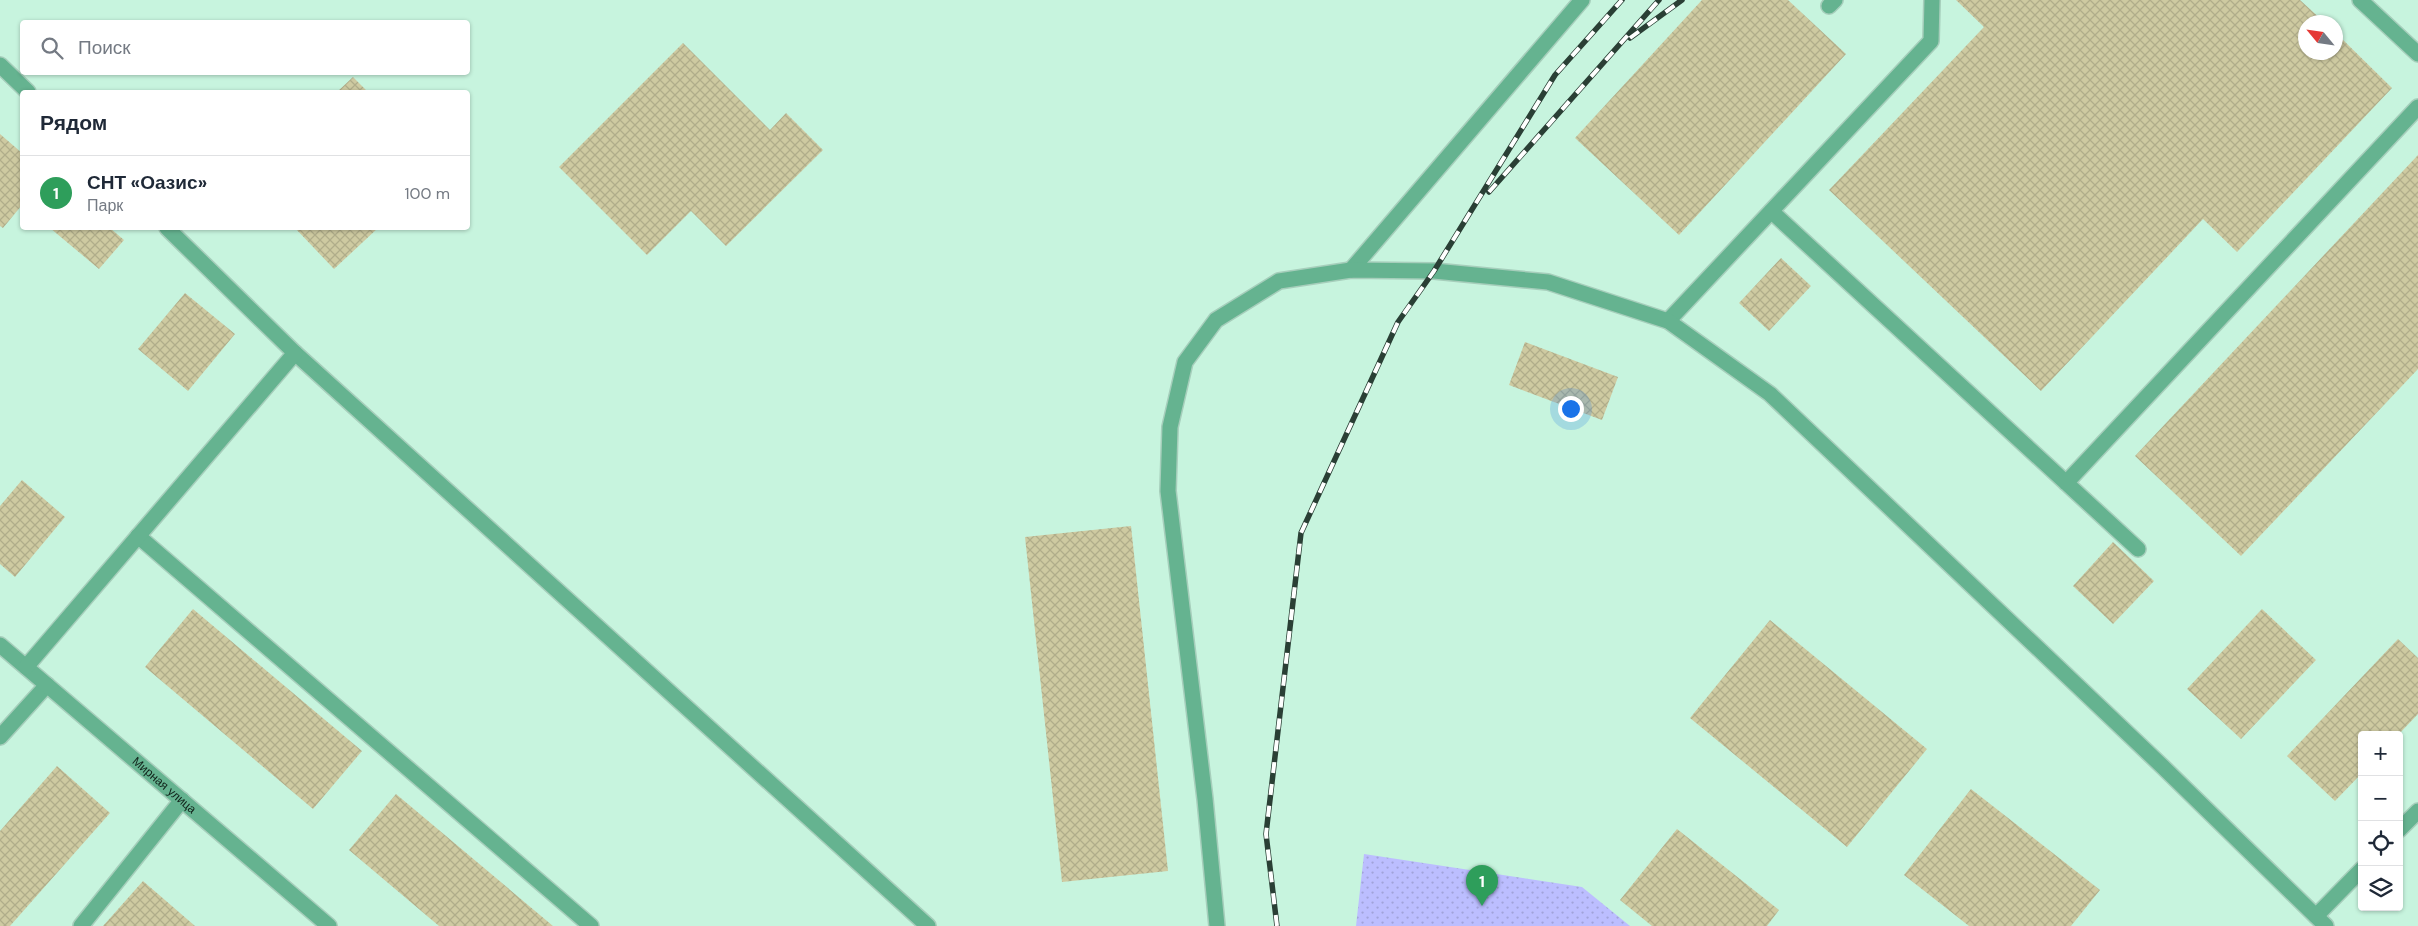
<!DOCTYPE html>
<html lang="ru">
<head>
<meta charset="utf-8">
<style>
	body { margin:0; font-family:"DM Sans",sans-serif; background:#f6f6f7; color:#1f2937 }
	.controls { position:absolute; right:15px; bottom:15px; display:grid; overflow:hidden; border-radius:5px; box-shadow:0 1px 4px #0004 }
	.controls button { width:45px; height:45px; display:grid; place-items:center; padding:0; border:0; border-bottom:1px solid #e0e1e3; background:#fff; color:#1f2937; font:25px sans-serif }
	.compass { position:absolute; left:2298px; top:15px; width:45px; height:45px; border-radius:50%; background:#fff; box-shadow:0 1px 4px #0004; rotate:299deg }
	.you { position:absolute; left:1570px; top:408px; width:18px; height:18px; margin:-12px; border:4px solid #fff; border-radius:50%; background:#1a73e8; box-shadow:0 0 0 8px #1a73e833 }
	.badge { display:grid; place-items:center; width:32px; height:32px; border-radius:50%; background:#ad3387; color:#fff; font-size:16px; font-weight:700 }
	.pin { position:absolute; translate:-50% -41px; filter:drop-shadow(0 1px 2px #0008) }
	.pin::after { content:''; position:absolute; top:26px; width:18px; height:15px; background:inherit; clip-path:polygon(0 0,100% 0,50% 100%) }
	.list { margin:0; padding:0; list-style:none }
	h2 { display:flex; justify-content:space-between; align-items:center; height:65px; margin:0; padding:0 20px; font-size:21px }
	h2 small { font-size:16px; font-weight:400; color:#747a83 }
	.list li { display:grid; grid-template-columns:32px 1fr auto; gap:15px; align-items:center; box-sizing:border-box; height:75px; padding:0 20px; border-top:1px solid #e0e1e3 }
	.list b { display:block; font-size:19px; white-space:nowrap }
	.list p { margin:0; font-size:16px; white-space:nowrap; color:#747a83 }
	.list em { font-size:16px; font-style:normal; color:#747a83 }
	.icon { flex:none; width:28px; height:28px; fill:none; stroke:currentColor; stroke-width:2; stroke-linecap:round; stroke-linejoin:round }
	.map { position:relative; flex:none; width:2418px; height:926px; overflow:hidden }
	.search { position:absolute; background:#fff; box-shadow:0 1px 4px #0004; left:20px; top:20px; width:450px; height:55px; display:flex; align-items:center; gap:12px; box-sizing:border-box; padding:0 18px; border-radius:5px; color:#747a83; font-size:19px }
	.panel { position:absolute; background:#fff; box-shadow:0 1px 4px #0004; left:20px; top:90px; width:450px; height:140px; border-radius:5px }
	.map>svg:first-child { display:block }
	.garden { fill:url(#garden-dots) }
	.building { fill:url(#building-cross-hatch) }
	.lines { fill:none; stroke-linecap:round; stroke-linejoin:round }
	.lane-casing { stroke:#a6cebb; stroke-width:18 }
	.street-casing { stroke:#a6cebb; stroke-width:18 }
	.lane { stroke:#65b390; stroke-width:15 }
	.street { stroke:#65b390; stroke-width:15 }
	.rail-casing { stroke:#2a3f35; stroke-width:5.5 }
	.rail { stroke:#fff; stroke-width:4; stroke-dasharray:11; stroke-linecap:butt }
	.labels { text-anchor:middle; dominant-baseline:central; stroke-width:5; stroke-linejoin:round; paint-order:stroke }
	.street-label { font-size:12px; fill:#102119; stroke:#fff }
</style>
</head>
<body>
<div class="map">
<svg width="2418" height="926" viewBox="0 0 2418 926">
	<defs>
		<pattern id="garden-dots" width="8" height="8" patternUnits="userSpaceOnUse" patternTransform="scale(1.25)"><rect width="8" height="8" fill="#bcbeff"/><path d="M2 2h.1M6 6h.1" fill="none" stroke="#a1a3da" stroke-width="1.8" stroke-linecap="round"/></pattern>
		<pattern id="building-cross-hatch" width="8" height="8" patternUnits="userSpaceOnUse" patternTransform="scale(1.25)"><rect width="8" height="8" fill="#cecaa1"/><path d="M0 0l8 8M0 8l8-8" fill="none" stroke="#b0ad8a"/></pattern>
	</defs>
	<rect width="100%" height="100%" fill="#c7f4de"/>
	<path class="garden" d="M 1364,854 L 1582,887 L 1630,926 L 1356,926 Z"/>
	<path class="building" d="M 1702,0 L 1788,0 L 1846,54 L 1679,235 L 1575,138 Z
		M 1956,0 L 2300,0 L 2324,22 L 2306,22 L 2306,52 L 2336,52 L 2336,33 L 2392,88 L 2237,252 L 2203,219 L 2041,391 L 1829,190 L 1984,27 Z
		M 683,43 L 770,130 L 786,113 L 823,150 L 726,246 L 691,211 L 647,255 L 559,167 Z
		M 353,77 L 368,92 L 337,92 Z
		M 0,134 L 22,153 L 22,205 L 3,228 L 0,226 Z
		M 2418,155 L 2418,369 L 2241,556 L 2135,456 Z
		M 50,228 L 110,228 L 124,240 L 99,269 Z
		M 295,228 L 378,228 L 334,269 Z
		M 1781,258 L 1811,286 L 1769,331 L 1739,303 Z
		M 185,293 L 235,334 L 188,391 L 138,349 Z
		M 1525,342 L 1618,377 L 1602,420 L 1509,385 Z
		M 22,480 L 65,517 L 15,577 L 0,564 L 0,506 Z
		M 1131,526 L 1168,871 L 1062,882 L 1025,537 Z
		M 2113,542 L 2154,581 L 2113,624 L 2073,586 Z
		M 193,609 L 362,751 L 313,809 L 145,667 Z
		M 2262,609 L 2316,660 L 2241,739 L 2187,689 Z
		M 1770,620 L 1927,749 L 1847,847 L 1690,718 Z
		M 2398,639 L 2418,658 L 2418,714 L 2398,735 L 2362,735 L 2362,773 L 2335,801 L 2287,756 Z
		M 57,766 L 110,813 L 10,926 L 0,926 L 0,831 Z
		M 1971,789 L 2100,890 L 2071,926 L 1969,926 L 1904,875 Z
		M 396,794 L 553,926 L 439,926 L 349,850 Z
		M 1677,829 L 1779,910 L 1767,926 L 1652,926 L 1620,900 Z
		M 143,881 L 195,926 L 103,926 Z"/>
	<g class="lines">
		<defs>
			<path id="lane" d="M 2360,0 L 2418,54
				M 1829,6 L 1835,0
				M 1771,211 L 2138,549
				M 1351,270 L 1582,0
				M 1668,321 L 1931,41 L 1932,0
				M 295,353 L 928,926
				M 2066,483 L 2418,107
				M 138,536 L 591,926
				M 0,737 L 47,685
				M 2399,830 L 2418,811
				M 2316,916 L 2362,869
				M 81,926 L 182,800"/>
			<g id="street">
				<path d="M 0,65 L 28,92"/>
				<path id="s1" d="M 0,645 L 329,926"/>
				<path d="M 26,667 L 295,353 L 167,228"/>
				<path d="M 1217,926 L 1205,799 L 1168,491 L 1170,427 L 1185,362 L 1216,320 L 1279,281 L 1351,270 L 1434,271 L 1548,282 L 1668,321 L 1770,394 L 2163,767 L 2326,926"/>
			</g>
		</defs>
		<use href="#lane" class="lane-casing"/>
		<use href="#street" class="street-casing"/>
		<use href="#lane" class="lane"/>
		<use href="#street" class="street"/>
		<defs>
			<path id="rail" d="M 1630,38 L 1682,0
				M 1489,192 L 1659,0
				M 1277,926 L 1266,834 L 1301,533 L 1398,322 L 1434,271 L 1555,75 L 1622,0"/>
		</defs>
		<use href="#rail" class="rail-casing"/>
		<use href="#rail" class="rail"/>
	</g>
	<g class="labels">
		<g class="street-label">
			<text stroke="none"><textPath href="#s1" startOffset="216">Мирная улица</textPath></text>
		</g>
	</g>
</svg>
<div class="controls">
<button>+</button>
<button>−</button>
<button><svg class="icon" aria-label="locate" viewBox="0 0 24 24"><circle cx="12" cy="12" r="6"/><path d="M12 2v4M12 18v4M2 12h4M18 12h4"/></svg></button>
<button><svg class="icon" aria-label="layers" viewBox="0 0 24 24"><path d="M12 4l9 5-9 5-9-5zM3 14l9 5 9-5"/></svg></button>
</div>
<svg class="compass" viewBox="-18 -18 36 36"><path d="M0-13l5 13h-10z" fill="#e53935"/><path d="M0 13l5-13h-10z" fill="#747a83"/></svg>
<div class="you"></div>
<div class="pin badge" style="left:1482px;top:906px;background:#2e9e5b">1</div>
<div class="search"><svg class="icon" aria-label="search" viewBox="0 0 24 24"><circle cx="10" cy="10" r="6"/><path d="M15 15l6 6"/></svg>Поиск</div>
<section class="panel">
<h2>Рядом<small></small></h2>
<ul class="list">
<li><span class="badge" style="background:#2e9e5b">1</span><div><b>СНТ «Оазис»</b><p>Парк</p></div><em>100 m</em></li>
</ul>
</section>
</div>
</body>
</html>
